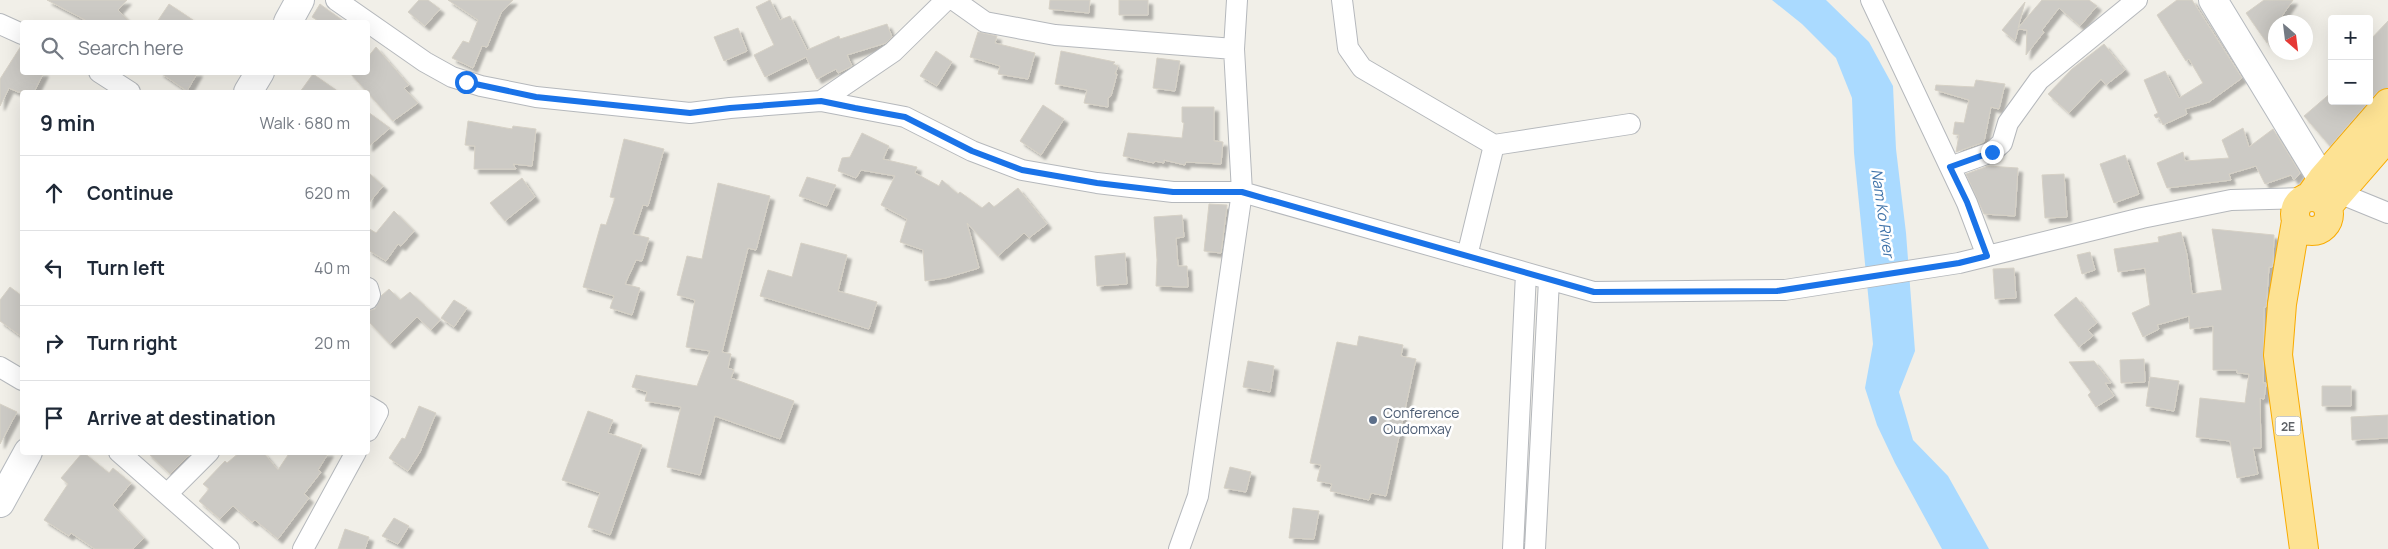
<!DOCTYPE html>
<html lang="en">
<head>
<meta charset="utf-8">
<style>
	body { margin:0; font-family:Manrope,sans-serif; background:#f2f2f3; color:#1f2937 }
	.controls { position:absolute; right:15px; top:15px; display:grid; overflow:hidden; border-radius:5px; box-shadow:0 5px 20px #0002 }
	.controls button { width:45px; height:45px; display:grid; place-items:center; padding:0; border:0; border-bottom:1px solid #e0e1e3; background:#fff; color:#1f2937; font:25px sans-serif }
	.compass { position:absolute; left:2268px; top:15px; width:45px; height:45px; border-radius:50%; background:#fff; box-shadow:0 5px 20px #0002; rotate:152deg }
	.stop { position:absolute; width:15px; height:15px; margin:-11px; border:4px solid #1a73e8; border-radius:50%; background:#fff }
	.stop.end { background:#1a73e8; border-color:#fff; box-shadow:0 1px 5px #0008 }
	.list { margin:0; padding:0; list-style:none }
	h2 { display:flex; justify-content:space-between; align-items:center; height:65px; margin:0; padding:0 20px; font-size:21px }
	h2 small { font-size:16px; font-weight:400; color:#747a83 }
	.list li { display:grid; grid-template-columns:32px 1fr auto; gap:15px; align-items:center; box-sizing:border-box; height:75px; padding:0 20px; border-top:1px solid #e0e1e3 }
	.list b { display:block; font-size:19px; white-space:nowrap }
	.list em { font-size:16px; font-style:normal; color:#747a83 }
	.icon { flex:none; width:28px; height:28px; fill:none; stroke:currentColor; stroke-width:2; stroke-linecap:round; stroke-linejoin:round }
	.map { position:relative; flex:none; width:2388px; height:549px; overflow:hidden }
	.search { position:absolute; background:#fff; box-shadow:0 5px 20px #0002; left:20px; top:20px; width:350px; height:55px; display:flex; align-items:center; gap:12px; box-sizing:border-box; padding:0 18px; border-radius:5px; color:#747a83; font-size:19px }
	.panel { position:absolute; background:#fff; box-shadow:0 5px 20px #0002; left:20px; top:90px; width:350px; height:365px; border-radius:5px }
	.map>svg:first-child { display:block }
	.water { fill:#aadaff }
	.building { fill:#cccac5; stroke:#d6d1c6; filter:url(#shadow) }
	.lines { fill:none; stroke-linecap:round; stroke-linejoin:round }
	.street-casing { stroke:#b5b8bc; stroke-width:22 }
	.secondary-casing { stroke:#b6babf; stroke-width:30 }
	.highway-casing { stroke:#f9ab00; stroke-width:30 }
	.street { stroke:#fff; stroke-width:20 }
	.secondary { stroke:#fff; stroke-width:28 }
	.highway { stroke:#fde293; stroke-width:28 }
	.route { stroke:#1a73e8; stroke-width:6 }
	.service-dot { fill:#5c6f8a; stroke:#fff; stroke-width:2 }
	.labels { text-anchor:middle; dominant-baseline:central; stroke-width:5; stroke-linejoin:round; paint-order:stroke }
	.shield { fill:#fff; stroke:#8f9295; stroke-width:1 }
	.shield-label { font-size:12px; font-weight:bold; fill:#5f6368 }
	.service-label { font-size:14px; fill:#4e5e75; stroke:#fff; text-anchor:start }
	.water-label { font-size:15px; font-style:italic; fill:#4174aa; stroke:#fff }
</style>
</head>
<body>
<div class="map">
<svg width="2388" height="549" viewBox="0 0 2388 549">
	<defs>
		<filter id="shadow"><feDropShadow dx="4.5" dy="4.5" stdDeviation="1" flood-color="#0004"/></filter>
	</defs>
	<rect width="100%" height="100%" fill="#f1efe8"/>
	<path class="water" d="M 1772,0 L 1826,0 L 1869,42 L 1893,86 L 1896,149 L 1906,233 L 1915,351 L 1899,392 L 1913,440 L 1948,476 L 1989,549 L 1942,549 L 1895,463 L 1877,425 L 1865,388 L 1873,344 L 1854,153 L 1852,98 L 1836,58 L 1802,24 Z"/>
	<path class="building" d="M 47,0 L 127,0 L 118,10 L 130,22 L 89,22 Z
		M 419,0 L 428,0 L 440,9 L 425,26 L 408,12 Z
		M 448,0 L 513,0 L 501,13 L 487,47 L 482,46 L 473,68 L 452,58 L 463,41 L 469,43 L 478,20 Z
		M 770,0 L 780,20 L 790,16 L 807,50 L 839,36 L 840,39 L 887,24 L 892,37 L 886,43 L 847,55 L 852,66 L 838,73 L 836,69 L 817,79 L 806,57 L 765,77 L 754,55 L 774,45 L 756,7 Z
		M 1050,0 L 1090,0 L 1089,13 L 1049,9 Z
		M 1119,0 L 1148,0 L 1148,15 L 1119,15 Z
		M 2042,0 L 2089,0 L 2097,6 L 2080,26 L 2059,8 L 2042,30 L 2044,32 L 2026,55 L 2027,30 L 2018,29 L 2015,41 L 2002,30 L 2025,2 L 2018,28 Z
		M 2177,0 L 2192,0 L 2242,78 L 2209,102 L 2185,109 L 2187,114 L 2163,125 L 2159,117 L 2156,118 L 2154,115 L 2158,113 L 2144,80 L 2165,71 L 2179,98 L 2203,83 L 2189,59 L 2186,61 L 2157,15 Z
		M 2264,0 L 2293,0 L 2282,16 L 2286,22 L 2276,22 L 2276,37 L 2267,43 L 2246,13 Z
		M 169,4 L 196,22 L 157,22 Z
		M 320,4 L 328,10 L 345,22 L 320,22 L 312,17 Z
		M 2388,21 L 2388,88 L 2377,92 L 2369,101 L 2369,41 Z
		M 738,28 L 747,51 L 724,61 L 714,37 Z
		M 978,32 L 997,36 L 995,43 L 1035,53 L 1028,79 L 998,74 L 1000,66 L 970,57 Z
		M 2104,44 L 2125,70 L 2106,85 L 2101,79 L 2069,113 L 2048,94 L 2072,69 Z
		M 21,46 L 22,72 L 44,72 L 34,92 L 18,92 L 9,88 L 0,106 L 0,79 Z
		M 376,47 L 409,85 L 404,88 L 418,103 L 393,121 L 349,72 L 368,72 L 368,57 Z
		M 936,51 L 952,62 L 937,86 L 920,76 Z
		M 1061,51 L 1115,62 L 1113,64 L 1118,66 L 1115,74 L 1117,74 L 1111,96 L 1108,98 L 1108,107 L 1084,103 L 1087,90 L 1055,84 Z
		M 1157,58 L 1180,61 L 1175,91 L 1153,88 Z
		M 159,72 L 198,72 L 187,91 Z
		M 313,74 L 339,92 L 300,92 Z
		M 1976,80 L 2005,84 L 1999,109 L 1991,107 L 1984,142 L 1956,152 L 1959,135 L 1953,134 L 1955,122 L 1964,123 L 1969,100 L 1935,90 L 1936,85 L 1974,87 Z
		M 2332,92 L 2332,101 L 2369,101 L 2330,146 L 2304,116 Z
		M 1043,105 L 1064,119 L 1041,155 L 1020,141 Z
		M 1182,107 L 1214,107 L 1214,141 L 1223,142 L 1221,164 L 1186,162 L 1185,165 L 1164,160 L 1164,163 L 1155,161 L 1154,163 L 1123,156 L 1128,133 L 1182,138 L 1184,123 L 1182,122 Z
		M 368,112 L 390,128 L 368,147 Z
		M 468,121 L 512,129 L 513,126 L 536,129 L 532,166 L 513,164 L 516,169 L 474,169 L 475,146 L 465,145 Z
		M 2243,128 L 2249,147 L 2273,129 L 2300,173 L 2294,180 L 2291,175 L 2265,184 L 2256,166 L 2229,174 L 2231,180 L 2167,188 L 2157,163 L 2183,152 L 2185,161 L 2229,158 L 2222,140 Z
		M 862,133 L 889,146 L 883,159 L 917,167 L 915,173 L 939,186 L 942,180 L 958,194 L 960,192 L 982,208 L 989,202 L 994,207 L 1018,188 L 1047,224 L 1029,238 L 1024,233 L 998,256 L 967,223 L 979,268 L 945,278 L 925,281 L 923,250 L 900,242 L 907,219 L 881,205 L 895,176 L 861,170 L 856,178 L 838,171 L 842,158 L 850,157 Z
		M 624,139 L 664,149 L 648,206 L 643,205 L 633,234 L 649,238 L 642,261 L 636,260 L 625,284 L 640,288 L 632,315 L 610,308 L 614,296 L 583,287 L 601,224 L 606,225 L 615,198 L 610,197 Z
		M 2125,155 L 2139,194 L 2114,203 L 2100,164 Z
		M 1988,166 L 2018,168 L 2015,216 L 1984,214 L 1966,174 Z
		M 368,172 L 383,186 L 368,204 Z
		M 2064,174 L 2067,217 L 2045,218 L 2042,175 Z
		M 807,177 L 836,185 L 827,206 L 799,196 Z
		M 522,178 L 535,197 L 505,221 L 490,203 Z
		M 718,183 L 770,196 L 756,250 L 748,248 L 722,352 L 731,354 L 728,368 L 734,370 L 731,378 L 794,401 L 780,439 L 715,416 L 700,475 L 667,467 L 681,407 L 645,401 L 647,392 L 632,387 L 636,375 L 697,386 L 710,351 L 686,347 L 695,300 L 677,295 L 687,256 L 702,259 Z
		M 1209,204 L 1227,205 L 1221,253 L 1204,251 Z
		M 394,211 L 414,231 L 401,246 L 398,244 L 386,261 L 368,250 L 368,228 L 376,233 Z
		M 1182,215 L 1184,237 L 1176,238 L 1178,266 L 1187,266 L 1188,287 L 1156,286 L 1157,260 L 1154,217 Z
		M 2212,229 L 2274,235 L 2273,261 L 2272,267 L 2269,267 L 2266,307 L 2264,307 L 2263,383 L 2266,383 L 2264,399 L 2260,398 L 2261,448 L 2253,448 L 2258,474 L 2237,478 L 2230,441 L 2196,437 L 2200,398 L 2245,403 L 2249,374 L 2237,373 L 2237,370 L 2213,370 L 2213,326 L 2190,329 L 2189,316 L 2157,325 L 2159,329 L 2143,337 L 2132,313 L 2150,305 L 2145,268 L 2118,272 L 2114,249 L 2159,242 L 2158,237 L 2181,232 L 2187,255 L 2192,294 L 2222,290 Z
		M 801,243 L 847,255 L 838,291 L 877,302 L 869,329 L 760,296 L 768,270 L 792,277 Z
		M 2090,252 L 2095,270 L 2082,274 L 2077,255 Z
		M 1125,253 L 1127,284 L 1097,286 L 1095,256 Z
		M 2014,268 L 2016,298 L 1995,299 L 1993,269 Z
		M 10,287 L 22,296 L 22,337 L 0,321 L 0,300 Z
		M 389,289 L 400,300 L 410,292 L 440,320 L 431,330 L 417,317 L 390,344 L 368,321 L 368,311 L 375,309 L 381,296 Z
		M 2076,297 L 2097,323 L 2088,330 L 2093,336 L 2079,347 L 2054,315 Z
		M 454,300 L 467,308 L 454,327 L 441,318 Z
		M 1359,336 L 1403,345 L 1401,356 L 1416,359 L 1386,496 L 1371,493 L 1369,500 L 1330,491 L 1332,484 L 1317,481 L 1321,465 L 1310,463 L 1337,342 L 1357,346 Z
		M 2144,359 L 2145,382 L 2121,383 L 2120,360 Z
		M 1248,361 L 1274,366 L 1270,392 L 1243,387 Z
		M 2094,361 L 2111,383 L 2105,383 L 2114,396 L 2096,407 L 2088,395 L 2091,392 L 2069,362 Z
		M 2150,377 L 2179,381 L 2174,411 L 2146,406 Z
		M 2322,386 L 2351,386 L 2351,406 L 2322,406 Z
		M 0,404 L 17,412 L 0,444 Z
		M 419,406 L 436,413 L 420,452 L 408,471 L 389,458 L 402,438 L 405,439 Z
		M 588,411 L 613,420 L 608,433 L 642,445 L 610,535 L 588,527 L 600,493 L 562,480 Z
		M 2388,415 L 2388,438 L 2352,440 L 2351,417 Z
		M 83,452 L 109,473 L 113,468 L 131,483 L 113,505 L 144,538 L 133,549 L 95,549 L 71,533 L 69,536 L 44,520 L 68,484 L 61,478 Z
		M 147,452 L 192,452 L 170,474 Z
		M 240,452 L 263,452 L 278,470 L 290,452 L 329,452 L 318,470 L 321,472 L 304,494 L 309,498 L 278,539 L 255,520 L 252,522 L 233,506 L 220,519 L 199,501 L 209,489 L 203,484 L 225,461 L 227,463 Z
		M 1230,467 L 1251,472 L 1246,492 L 1224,488 Z
		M 1293,508 L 1319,511 L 1314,539 L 1289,538 Z
		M 394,518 L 409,526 L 398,544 L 382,536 Z
		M 345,529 L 369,537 L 365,549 L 338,549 Z"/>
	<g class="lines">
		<defs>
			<path id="street" d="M 336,0 L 425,62 L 452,77 L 481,86 L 536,97 L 690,113 L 730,108 L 821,101 L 905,117 L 972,151 L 1022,170 L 1097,183 L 1173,192 L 1242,192 L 1198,496 L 1179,549
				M 954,0 L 985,22 L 1055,35 L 1234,49
				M 1237,0 L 1234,49 L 1242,192 L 1594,292 L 1785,290 L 1959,263 L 2142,218 L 2231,200 L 2304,198
				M 1342,0 L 1348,48 L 1362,68 L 1494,145 L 1630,124
				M 1871,0 L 1967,203 L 1987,256
				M 0,24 L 22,34
				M 99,72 L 130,92
				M 821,101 L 893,52 L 946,0
				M 1950,167 L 1992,152 L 2002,143 L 2008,123 L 2039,80 L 2137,0
				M 2339,193 L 2388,213
				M 1467,256 L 1494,145
				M 368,288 L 370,295 L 368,299
				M 0,367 L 22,380
				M 368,406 L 378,412 L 368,431
				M 119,452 L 229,549
				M 167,494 L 209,452
				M 303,549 L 356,452
				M 1513,549 L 1526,273
				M 1535,549 L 1549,280"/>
			<path id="secondary" d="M 2213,0 L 2322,179
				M 288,22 L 300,0
				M 248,92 L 260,72
				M 0,503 L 28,452"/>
			<path id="highway" d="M 2310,196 L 2322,179 L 2388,103
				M2295 214a17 17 0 1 1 34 0a17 17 0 1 1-34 0Z
				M 2328,206 L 2388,137
				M 2296,221 L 2282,304 L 2278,355 L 2304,549"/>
		</defs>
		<use href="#street" class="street-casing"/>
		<use href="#secondary" class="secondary-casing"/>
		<use href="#highway" class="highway-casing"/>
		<use href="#street" class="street"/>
		<use href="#secondary" class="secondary"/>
		<use href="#highway" class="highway"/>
	</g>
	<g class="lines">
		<path class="route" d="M 466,82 L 536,97 L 690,113 L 730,108 L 821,101 L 855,108 L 905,117 L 972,151 L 1022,170 L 1097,183 L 1173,192 L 1242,192 L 1594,292 L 1777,291 L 1959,263 L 1987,256 L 1967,202 L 1950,167 L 1992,152"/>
	</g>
	<circle class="service-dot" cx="1373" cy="420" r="5"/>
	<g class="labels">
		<rect class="shield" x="2275.5" y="416.5" width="25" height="19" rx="4"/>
		<g class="shield-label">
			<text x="2288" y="426">2E</text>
		</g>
		<g class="service-label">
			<text x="1383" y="412">Conference<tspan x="1383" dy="16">Oudomxay</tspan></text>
		</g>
		<g class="water-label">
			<text transform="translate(1883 213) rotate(82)">Nam Ko River</text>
		</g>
	</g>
</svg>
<div class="controls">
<button>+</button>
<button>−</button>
</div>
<svg class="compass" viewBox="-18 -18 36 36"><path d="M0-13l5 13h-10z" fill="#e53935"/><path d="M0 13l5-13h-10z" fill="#747a83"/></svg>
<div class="stop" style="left:466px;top:82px"></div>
<div class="stop end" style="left:1992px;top:152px"></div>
<div class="search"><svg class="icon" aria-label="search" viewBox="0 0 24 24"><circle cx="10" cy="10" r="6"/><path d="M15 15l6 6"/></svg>Search here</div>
<section class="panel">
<h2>9 min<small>Walk · 680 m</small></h2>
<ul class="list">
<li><svg class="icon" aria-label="ahead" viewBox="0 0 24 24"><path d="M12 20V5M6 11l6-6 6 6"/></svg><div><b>Continue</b></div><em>620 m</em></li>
<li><svg class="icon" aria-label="left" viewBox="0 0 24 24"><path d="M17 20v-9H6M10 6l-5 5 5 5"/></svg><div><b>Turn left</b></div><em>40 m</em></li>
<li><svg class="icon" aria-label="right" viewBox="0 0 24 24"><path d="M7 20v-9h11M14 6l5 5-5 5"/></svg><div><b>Turn right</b></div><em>20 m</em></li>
<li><svg class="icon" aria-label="arrive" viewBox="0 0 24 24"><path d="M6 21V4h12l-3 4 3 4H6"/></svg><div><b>Arrive at destination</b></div></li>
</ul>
</section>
</div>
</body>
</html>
